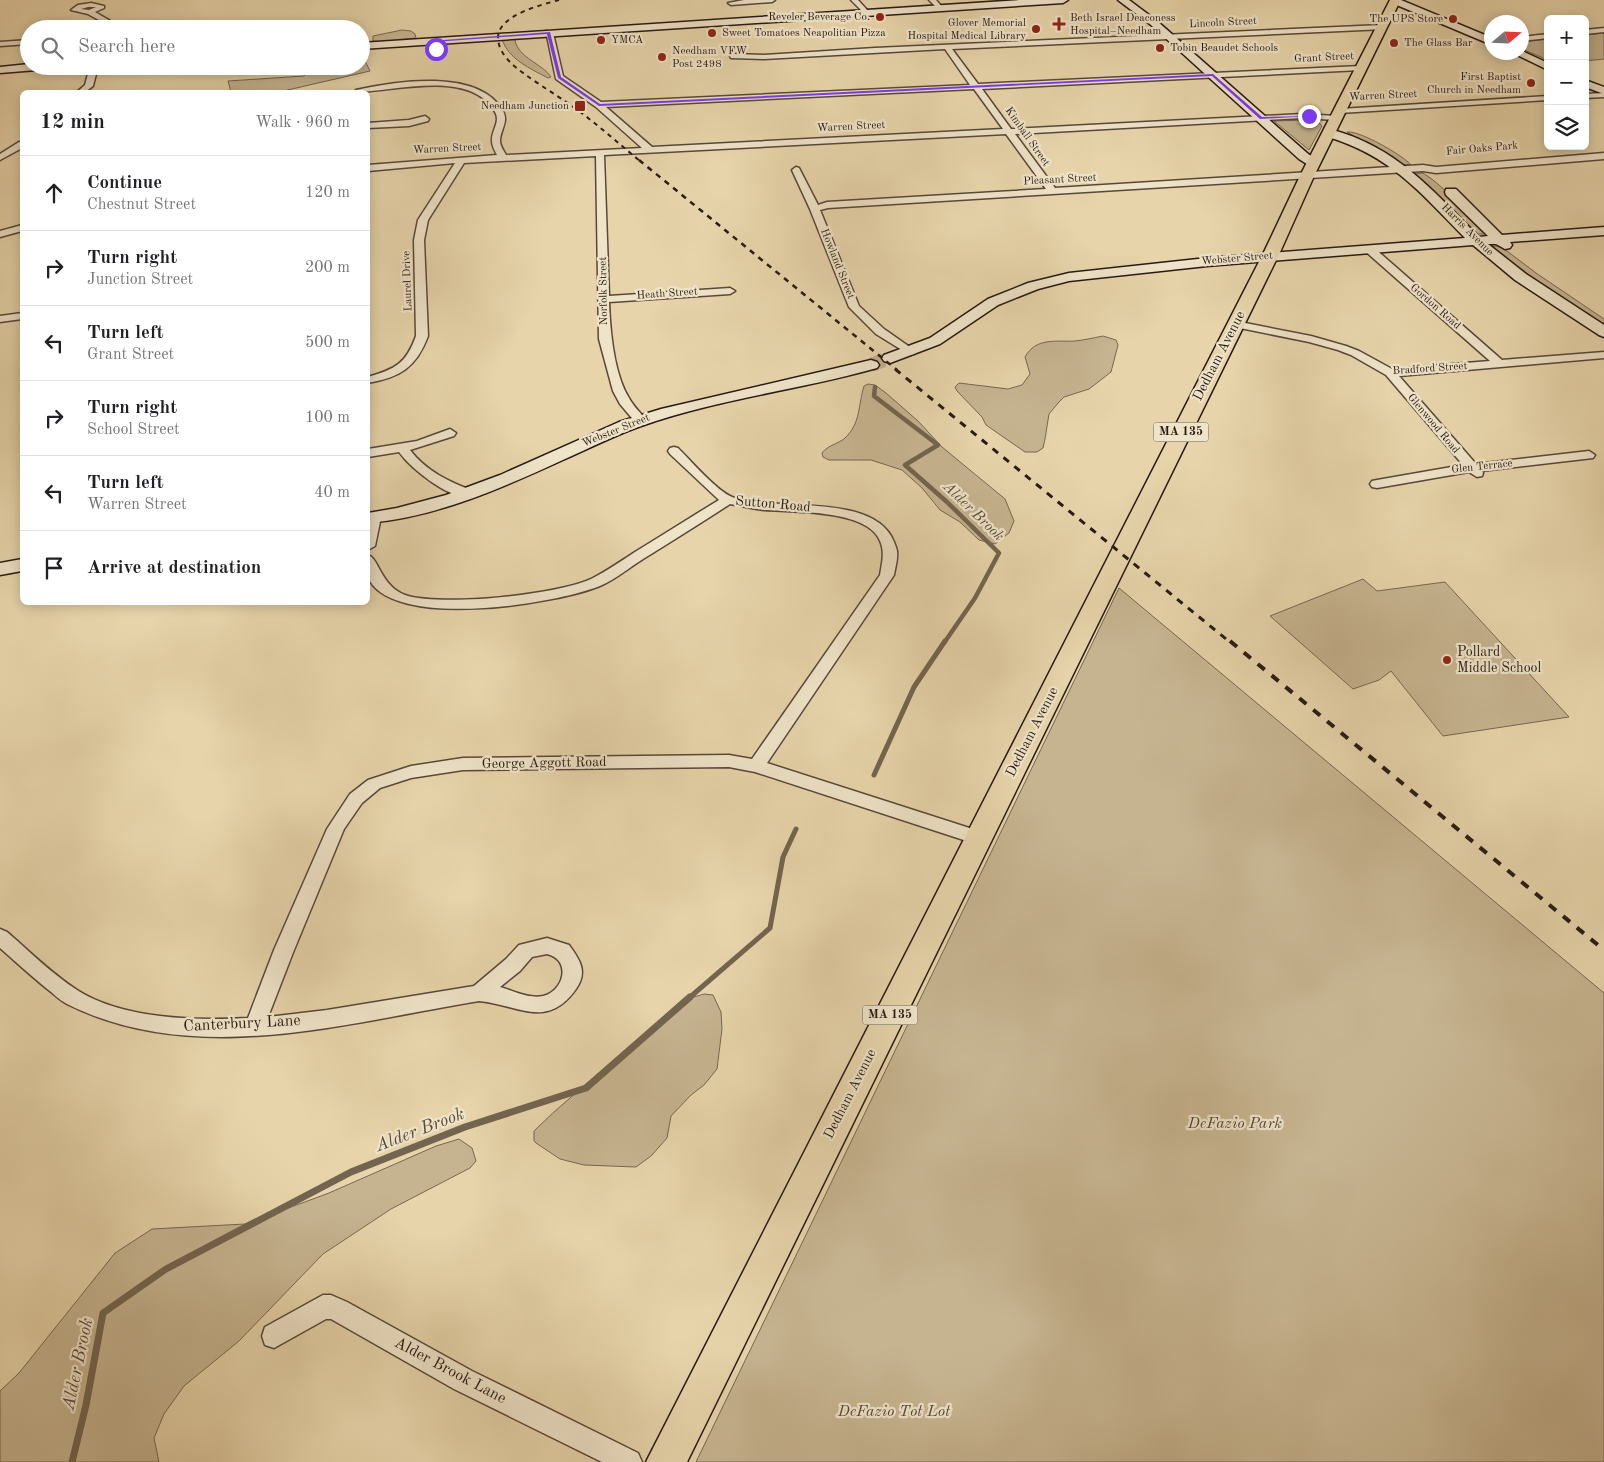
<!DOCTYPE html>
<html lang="en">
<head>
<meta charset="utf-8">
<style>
	body { margin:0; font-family:"Old Standard TT",serif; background:#f2f2f2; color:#202124 }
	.controls { position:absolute; right:15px; top:15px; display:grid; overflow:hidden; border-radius:8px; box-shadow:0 2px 12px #0003 }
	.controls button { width:45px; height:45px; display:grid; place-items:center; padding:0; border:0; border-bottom:1px solid #e0e0e0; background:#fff; color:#202124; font:25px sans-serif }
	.compass { position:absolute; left:1484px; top:15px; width:45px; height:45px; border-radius:50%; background:#fff; box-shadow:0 2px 12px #0003; rotate:71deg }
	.stop { position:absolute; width:15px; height:15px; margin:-11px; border:4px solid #7c3aed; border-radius:50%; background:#fff }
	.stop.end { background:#7c3aed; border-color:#fff; box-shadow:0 1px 5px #0008 }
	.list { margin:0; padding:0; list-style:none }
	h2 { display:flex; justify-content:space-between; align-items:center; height:65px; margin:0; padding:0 20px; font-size:21px }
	h2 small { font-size:16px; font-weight:400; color:#757577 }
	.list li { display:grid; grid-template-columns:32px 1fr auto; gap:15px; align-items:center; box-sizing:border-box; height:75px; padding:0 20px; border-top:1px solid #e0e0e0 }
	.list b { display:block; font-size:19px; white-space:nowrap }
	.list p { margin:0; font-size:16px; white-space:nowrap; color:#757577 }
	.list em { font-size:16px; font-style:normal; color:#757577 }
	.icon { flex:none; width:28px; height:28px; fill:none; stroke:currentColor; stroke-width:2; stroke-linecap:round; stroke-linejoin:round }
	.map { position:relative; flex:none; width:1604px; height:1462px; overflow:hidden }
	.search { position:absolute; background:#fff; box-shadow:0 2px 12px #0003; left:20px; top:20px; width:350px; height:55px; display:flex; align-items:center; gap:12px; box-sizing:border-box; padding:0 18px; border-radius:28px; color:#757577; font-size:19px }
	.panel { position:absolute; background:#fff; box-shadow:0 2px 12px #0003; left:20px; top:90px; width:350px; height:515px; border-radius:8px }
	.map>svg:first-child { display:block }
	.green { fill:#c6b490; stroke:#766752 }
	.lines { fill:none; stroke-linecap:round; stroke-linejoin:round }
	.stream-far2 { stroke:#73644f; stroke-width:4.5 }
	.stream-far1 { stroke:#73644f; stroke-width:5 }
	.stream { stroke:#73644f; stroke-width:7 }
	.secondary-tunnel { stroke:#c1af8c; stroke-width:14; stroke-dasharray:14 7; stroke-linecap:butt }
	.street-casing { stroke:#57483a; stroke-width:3 }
	.secondary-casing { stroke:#271a14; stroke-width:3 }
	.primary-casing { stroke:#271a14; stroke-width:3 }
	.street { fill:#efe3c8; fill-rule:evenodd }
	.secondary { fill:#efe3c8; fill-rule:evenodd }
	.primary { fill:#e7d4aa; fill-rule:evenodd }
	.rail-far3 { stroke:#271a14; stroke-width:2; stroke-dasharray:4.5 4.5; stroke-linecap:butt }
	.rail-far2 { stroke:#271a14; stroke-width:2.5; stroke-dasharray:5.5 5.5; stroke-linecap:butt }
	.rail-far1 { stroke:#271a14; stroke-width:3; stroke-dasharray:7 7; stroke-linecap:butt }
	.rail { stroke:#271a14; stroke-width:4; stroke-dasharray:9 9; stroke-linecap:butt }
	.route { fill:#7c3aed }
	.poi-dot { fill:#8f2418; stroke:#efe3c8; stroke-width:2 }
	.labels { text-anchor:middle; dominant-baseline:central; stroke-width:4.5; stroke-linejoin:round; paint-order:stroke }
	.far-poi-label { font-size:11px; fill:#271a14; stroke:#efe3c8; text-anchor:start }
	.far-street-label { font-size:11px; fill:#271a14; stroke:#efe3c8 }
	.shield { fill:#efe3c8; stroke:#63564a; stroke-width:1 }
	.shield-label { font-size:12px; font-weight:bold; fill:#271a14 }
	.street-label { font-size:14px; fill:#271a14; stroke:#efe3c8 }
	.poi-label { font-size:14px; fill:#271a14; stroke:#efe3c8; text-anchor:start }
	.water-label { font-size:15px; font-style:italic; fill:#5a4b3c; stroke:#efe3c8 }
	.near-street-label { font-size:16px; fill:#271a14; stroke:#efe3c8 }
	.near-park-label { font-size:16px; font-style:italic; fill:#574839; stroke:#efe3c8 }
	.near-water-label { font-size:18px; font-style:italic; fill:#5a4b3c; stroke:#efe3c8 }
</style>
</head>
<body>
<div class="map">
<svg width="1604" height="1462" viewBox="0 0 1604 1462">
	<rect width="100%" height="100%" fill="#e7d4aa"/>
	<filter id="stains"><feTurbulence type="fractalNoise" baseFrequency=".004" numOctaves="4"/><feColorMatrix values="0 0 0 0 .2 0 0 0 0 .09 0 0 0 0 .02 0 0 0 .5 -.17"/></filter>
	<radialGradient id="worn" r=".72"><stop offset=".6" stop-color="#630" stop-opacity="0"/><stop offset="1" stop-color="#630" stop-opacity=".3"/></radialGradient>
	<path class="green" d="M 402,30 L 411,31 L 415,34 L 416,38 L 379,42 L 373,41 L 373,36 Z
		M 1604,33 L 1604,59 L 1585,61 L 1585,35 Z
		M 511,38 L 515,40 C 518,58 543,64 551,77 L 548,78 C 531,69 508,59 502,39 Z
		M 1548,39 L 1548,60 L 1522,49 L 1522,42 Z
		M 361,61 L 365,61 L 370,71 L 279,92 L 231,92 L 228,81 L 304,76 L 312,66 L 361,66 Z
		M 1309,120 L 1319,123 L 1322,126 L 1309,150 L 1274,121 Z
		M 1347,132 C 1359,130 1404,156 1411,165 L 1400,164 Z
		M 1422,173 C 1434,177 1481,224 1486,234 L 1475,234 L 1415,174 Z
		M 1496,246 L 1503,248 L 1536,273 L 1604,319 L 1604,329 L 1512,266 L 1489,247 Z
		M 1103,336 L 1116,340 L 1118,345 L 1111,372 L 1089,389 L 1064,397 L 1059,402 L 1049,414 L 1045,439 L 1043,448 L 1037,452 L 1025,452 L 986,425 L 982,417 L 957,391 L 955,387 L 959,383 L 1008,389 L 1022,385 L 1030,374 L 1025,357 C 1036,337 1056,342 1075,341 C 1084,340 1093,338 1103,336 Z
		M 868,384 L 875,385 L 886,393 L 918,421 L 942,447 L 1005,499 L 1014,521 L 1009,533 L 995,544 L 979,540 L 960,522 L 940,510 L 922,488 L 902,470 L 871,460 L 829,460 L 823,457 L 822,453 C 828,445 838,444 845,438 C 861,423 858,405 864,386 Z
		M 1363,579 L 1377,591 L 1445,582 L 1569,717 L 1443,736 L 1391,671 L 1379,680 L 1353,689 L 1270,616 Z
		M 1119,588 L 1604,993 L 1604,1462 L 696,1462 Z
		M 704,994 L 713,995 L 721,1012 L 722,1029 L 717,1069 L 704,1085 L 691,1095 L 671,1116 L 667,1138 L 651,1156 L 636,1167 L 584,1165 L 560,1159 L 536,1143 L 534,1141 L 534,1131 C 583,1082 642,1043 694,997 Z
		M 459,1139 L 472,1148 L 476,1161 L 470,1168 L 391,1209 L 323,1254 L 239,1341 L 184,1386 L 164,1414 L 154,1438 L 159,1462 L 0,1462 L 0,1391 L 19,1373 L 115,1253 L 152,1229 L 245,1224 L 329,1193 L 436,1146 Z"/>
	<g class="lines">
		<path class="stream-far2" d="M 875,387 L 874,396 L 938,445 L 905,465 L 947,502 L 999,553 L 975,598 L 944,643"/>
		<path class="stream-far1" d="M 874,775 L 914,687 L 945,641
			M 689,998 L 770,928 L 783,857 L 796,829"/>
		<path class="stream" d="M 72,1462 L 86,1405 L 103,1313 L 166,1269 L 351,1172 L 465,1127 L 586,1088 L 690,997"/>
		<path class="secondary-tunnel" d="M 871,365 L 890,358"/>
		<defs>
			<path id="street" d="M 744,0 L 775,0 L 772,2 L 731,5 L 728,3 Z
				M 851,0 L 858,0 L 868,11 L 868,13 L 864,13 Z
				M 929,0 L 936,0 L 943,8 L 938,9 Z
				M 91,3 L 104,6 L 104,8 L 95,12 L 124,29 L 115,29 L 88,14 L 71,10 L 78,5 ZM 88,7 L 96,7 L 89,10 L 81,9 Z
				M 1382,25 L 1386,27 L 1385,29 L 952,49 L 978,84 L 1361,66 L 1365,68 L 1361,70 L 982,89 L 1011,129 L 1303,114 L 1336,116 L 1340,118 L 1336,120 L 1303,118 L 1015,134 L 1055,188 L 1423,165 L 1436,167 L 1604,153 L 1604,159 L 1436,173 L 1423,171 L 828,208 L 820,210 L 859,306 L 884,329 L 914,350 L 916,352 L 914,354 L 910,355 L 876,334 L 849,307 L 810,209 L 792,170 L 796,167 L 799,168 L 818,205 L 827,202 L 1046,189 L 1006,134 L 604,155 L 609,296 L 730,288 L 735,291 L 730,294 L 609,302 C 610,330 614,374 629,398 C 633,406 641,413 646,420 L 640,424 L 636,423 L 620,404 L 613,391 L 599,339 L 596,156 L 464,163 L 428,220 L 424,240 L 428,336 C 416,368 400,377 368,383 L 368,377 C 395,369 406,364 416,336 L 414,240 L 418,220 L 455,163 L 368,171 L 368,165 L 497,155 C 495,151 492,146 492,141 C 491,131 501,122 495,112 C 470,68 394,92 355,92 L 356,90 C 396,81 479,68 503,111 C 509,122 500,130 500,141 C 500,146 504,151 506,155 L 642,148 L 596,107 L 556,79 L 546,31 L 553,33 L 563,76 L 601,102 L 970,85 L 945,49 L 764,59 L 731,58 L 730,56 L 734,54 L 764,55 L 875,48 ZM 974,89 L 1003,129 L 652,147 L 606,107 Z
				M 1604,28 L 1604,32 L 1585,34 L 1585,30 Z
				M 1548,34 L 1548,38 L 1522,41 L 1522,37 Z
				M 429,39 L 435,39 L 440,49 L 439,51 L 433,51 L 428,41 Z
				M 29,40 L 29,44 L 0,46 L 0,42 Z
				M 90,66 L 98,66 L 93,86 L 85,92 L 77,92 L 85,85 Z
				M 1604,93 L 1604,97 L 1585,98 L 1585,94 Z
				M 1548,96 L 1548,100 L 1340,113 L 1336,111 L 1340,109 Z
				M 425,116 L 429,119 L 428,121 L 409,126 L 368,128 L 368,123 L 409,120 Z
				M 19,142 L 22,142 L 22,148 L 0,160 L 0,154 Z
				M 22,225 L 22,231 L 0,237 L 0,231 Z
				M 1369,246 L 1373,247 L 1502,360 L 1604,352 L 1604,358 L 1399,376 L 1476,464 L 1589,451 L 1595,455 L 1593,458 L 1482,471 L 1483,473 L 1482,476 L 1477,477 L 1469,472 L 1377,488 L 1372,487 L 1370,484 L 1372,481 L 1377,480 L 1463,465 L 1386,375 L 1351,355 L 1338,350 L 1309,342 L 1235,327 L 1230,324 L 1235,321 L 1311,336 L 1346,346 L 1359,351 L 1392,369 L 1490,361 L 1365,251 L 1365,247 Z
				M 22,313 L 22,319 L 0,322 L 0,316 Z
				M 450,429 L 456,433 L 454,436 L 410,450 C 426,471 449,482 474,491 L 476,494 L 474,497 C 452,502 411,469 399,452 L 368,457 L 368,449 L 417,441 Z
				M 674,447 L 678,448 C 691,461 717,491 732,497 C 773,513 874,491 894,542 C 895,545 897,549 897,552 C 898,559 895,568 894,575 L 767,763 L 985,833 L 988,838 L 985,843 L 979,845 L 755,772 L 729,767 L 463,770 L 411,778 L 380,788 L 362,803 L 344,829 L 294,950 L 268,1017 L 327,1010 L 474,986 L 506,959 L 519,945 L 547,938 L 569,945 C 580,960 588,972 576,989 C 547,1030 519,1005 479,1001 C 345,1023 195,1068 67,1004 C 59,1000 53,993 46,988 C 30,975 15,961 0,948 L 0,929 L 7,932 C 29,951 52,974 77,990 C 122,1019 196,1021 248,1018 L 274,950 L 327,829 L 350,794 L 368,780 L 411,766 L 463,758 L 729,755 L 752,759 L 880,575 C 882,562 886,550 878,537 C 862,510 793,512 765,510 C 753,509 742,506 730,504 C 701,523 672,541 643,559 C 630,567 616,579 602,585 C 559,604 390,631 368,577 C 366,571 367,560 368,555 C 378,557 381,586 405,595 C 440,607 559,595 593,578 C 607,571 621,561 635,552 C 663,535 691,517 719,500 L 670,454 L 668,451 L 670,448 ZM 547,954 C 572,960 564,991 543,996 C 528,999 514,991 500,987 L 520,971 L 532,957 Z
				M 374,513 L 381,517 L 375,546 L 368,550 L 368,517 Z
				M 323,1295 L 331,1295 L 347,1302 L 472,1371 L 638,1453 L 642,1462 L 602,1462 L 454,1389 L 331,1319 L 326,1319 L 274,1348 L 265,1345 L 262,1336 L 265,1327 Z"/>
			<path id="secondary" d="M 1020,0 L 1068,0 L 1063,3 L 361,49 L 361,43 Z
				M 1118,0 L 1129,0 L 1157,21 L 1307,153 L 1320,163 L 1318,166 L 1310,166 L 1299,159 L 1151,25 Z
				M 1391,0 L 1401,0 L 1492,38 L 1492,45 L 1392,3 Z
				M 1522,51 L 1548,63 L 1548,70 L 1511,52 L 1522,52 Z
				M 29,64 L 29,66 L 54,66 L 49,69 L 0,73 L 0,67 Z
				M 1585,80 L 1604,87 L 1604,94 L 1585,87 Z
				M 1329,129 C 1396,146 1432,190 1479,237 L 1488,236 L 1446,195 L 1445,192 L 1446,189 L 1456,189 L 1502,235 L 1604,227 L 1604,235 L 1510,242 L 1512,245 L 1510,248 L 1505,249 L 1496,244 L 1488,244 L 1526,274 L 1604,325 L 1604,337 L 1599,335 L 1515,280 L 1473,245 L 1207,266 L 1069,281 L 1038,289 L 998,305 L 940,344 L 890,363 L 884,361 L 882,358 L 884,355 L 930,338 L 988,299 L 1028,283 L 1069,273 L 1207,258 L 1465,238 C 1419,191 1390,155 1325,136 L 1323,133 Z
				M 871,360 L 877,362 L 879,365 L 877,368 C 799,390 717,399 641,426 C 615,435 590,448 565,459 C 502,488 437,517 368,523 L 368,513 L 397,508 L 446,495 L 500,475 L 619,422 L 661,409 Z
				M 22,559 L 22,571 L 0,575 L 0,563 Z"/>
			<path id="primary" d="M 1390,0 L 1400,1 L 1314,176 L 1281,250 L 687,1462 L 646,1462 L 1265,250 L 1300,176 Z"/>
		</defs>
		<use href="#street" class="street-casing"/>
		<use href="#secondary" class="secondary-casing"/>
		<use href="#primary" class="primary-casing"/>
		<use href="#street" class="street"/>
		<use href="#secondary" class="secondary"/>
		<use href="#primary" class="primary"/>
		<path class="rail-far3" d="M 559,0 C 541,5 498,15 498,38 C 498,47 504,56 510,62 C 524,76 554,93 572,106 C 596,123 618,143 640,161"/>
		<path class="rail-far2" d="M 639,160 L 897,370"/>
		<path class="rail-far1" d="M 895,369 L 1231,643"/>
		<path class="rail" d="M 1230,641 L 1604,950"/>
	</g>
	<path class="route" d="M 550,32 L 561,77 L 600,104 L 1213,74 L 1262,117 L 1311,116 L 1260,119 L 1212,76 L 599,106 L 558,78 L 547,34 L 434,42 L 438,49 L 436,50 L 430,41 Z"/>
	<g class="poi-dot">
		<circle cx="880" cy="17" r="5"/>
		<circle cx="1453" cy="19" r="5"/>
		<path d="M1056.5 16.5h5v5h5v5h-5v5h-5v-5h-5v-5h5z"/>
		<circle cx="1036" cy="29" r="5"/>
		<circle cx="712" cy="33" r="5"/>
		<circle cx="601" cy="40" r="5"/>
		<circle cx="1394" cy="43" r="5"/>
		<circle cx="1160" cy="48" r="5"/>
		<circle cx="662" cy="57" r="5"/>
		<circle cx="1531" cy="83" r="5"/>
		<rect x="574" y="100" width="12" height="12" rx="2.5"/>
		<circle cx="1447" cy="660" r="5"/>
	</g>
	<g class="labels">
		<g class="far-poi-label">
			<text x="870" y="17" text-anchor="end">Reveler Beverage Co.</text>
			<text x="1070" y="18">Beth Israel Deaconess<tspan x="1070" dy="13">Hospital–Needham</tspan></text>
			<text x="1443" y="19" text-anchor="end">The UPS Store</text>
			<text x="1026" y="23" text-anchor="end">Glover Memorial<tspan x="1026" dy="13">Hospital Medical Library</tspan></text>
			<text x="722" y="33">Sweet Tomatoes Neapolitian Pizza</text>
			<text x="611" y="40">YMCA</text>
			<text x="1404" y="43">The Glass Bar</text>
			<text x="1170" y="48">Tobin Beaudet Schools</text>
			<text x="672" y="51">Needham VFW<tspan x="672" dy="13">Post 2498</tspan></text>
			<text x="1521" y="77" text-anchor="end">First Baptist<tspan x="1521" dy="13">Church in Needham</tspan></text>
			<text x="569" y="106" text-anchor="end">Needham Junction</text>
		</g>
		<g class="far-street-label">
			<text transform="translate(1223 23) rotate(-3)">Lincoln Street</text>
			<text transform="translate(1324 58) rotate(-3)">Grant Street</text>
			<text transform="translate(1383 96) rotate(-3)">Warren Street</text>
			<text transform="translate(851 127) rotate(-3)">Warren Street</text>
			<text transform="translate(1027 137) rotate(55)">Kimball Street</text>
			<text transform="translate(447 149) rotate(-3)">Warren Street</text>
			<text transform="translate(1482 149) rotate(-5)">Fair Oaks Park</text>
			<text transform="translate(1060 180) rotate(-3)">Pleasant Street</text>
			<text transform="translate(1467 230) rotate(45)">Harris Avenue</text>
			<text transform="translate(1237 259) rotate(-5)">Webster Street</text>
			<text transform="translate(837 264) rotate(68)">Howland Street</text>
			<text transform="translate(408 281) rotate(-92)">Laurel Drive</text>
			<text transform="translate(604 291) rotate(-91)">Norfolk Street</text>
			<text transform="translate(667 294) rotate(-4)">Heath Street</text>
			<text transform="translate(1435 307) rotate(41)">Gordon Road</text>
			<text transform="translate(1430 369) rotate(-4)">Bradford Street</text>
			<text transform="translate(1433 424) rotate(50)">Glenwood Road</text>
			<text transform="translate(616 431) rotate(-22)">Webster Street</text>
			<text transform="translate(1482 467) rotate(-6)">Glen Terrace</text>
		</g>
		<g class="shield">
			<rect x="1153.5" y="422.5" width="55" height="19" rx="4"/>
			<rect x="862.5" y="1005.5" width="55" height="19" rx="4"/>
		</g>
		<g class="shield-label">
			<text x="1181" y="432">MA 135</text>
			<text x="890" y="1015">MA 135</text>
		</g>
		<g class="street-label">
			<text transform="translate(1219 356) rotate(-63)">Dedham Avenue</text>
			<text transform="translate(773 504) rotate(5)">Sutton Road</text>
			<text transform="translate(1032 732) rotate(-63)">Dedham Avenue</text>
			<text transform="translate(544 763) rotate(-1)">George Aggott Road</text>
			<text transform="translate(850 1094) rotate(-63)">Dedham Avenue</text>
		</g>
		<g class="poi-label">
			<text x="1457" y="652">Pollard<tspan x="1457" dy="16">Middle School</tspan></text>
		</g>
		<g class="water-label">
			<text transform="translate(973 512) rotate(44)">Alder Brook</text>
		</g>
		<g class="near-street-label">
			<text transform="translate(242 1024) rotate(-3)">Canterbury Lane</text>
			<text transform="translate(450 1371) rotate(28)">Alder Brook Lane</text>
		</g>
		<g class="near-park-label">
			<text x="1235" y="1124">DeFazio Park</text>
			<text x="894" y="1412">DeFazio Tot Lot</text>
		</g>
		<g class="near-water-label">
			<text transform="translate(420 1130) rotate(-21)">Alder Brook</text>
			<text transform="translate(78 1364) rotate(-78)">Alder Brook</text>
		</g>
	</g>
	<rect width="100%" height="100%" filter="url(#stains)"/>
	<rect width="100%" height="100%" fill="url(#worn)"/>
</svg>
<div class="controls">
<button>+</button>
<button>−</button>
<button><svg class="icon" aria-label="layers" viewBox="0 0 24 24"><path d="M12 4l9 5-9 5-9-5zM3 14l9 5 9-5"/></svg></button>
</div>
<svg class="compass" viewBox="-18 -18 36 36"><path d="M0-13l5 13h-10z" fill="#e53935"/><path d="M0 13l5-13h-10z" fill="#757577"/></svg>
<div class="stop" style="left:436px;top:49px"></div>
<div class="stop end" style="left:1309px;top:116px"></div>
<div class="search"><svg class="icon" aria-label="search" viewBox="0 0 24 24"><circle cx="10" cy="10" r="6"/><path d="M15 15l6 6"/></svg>Search here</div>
<section class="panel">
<h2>12 min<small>Walk · 960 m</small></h2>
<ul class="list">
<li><svg class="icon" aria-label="ahead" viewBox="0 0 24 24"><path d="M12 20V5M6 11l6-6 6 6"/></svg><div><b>Continue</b><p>Chestnut Street</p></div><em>120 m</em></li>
<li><svg class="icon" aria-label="right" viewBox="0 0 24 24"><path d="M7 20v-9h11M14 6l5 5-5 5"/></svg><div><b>Turn right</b><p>Junction Street</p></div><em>200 m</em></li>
<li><svg class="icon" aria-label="left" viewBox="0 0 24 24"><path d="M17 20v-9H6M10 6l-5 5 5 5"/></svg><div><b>Turn left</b><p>Grant Street</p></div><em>500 m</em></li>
<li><svg class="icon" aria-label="right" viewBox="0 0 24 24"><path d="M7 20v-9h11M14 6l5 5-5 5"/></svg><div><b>Turn right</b><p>School Street</p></div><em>100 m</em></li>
<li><svg class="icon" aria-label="left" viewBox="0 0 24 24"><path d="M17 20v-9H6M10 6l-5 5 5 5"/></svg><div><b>Turn left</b><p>Warren Street</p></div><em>40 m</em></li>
<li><svg class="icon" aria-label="arrive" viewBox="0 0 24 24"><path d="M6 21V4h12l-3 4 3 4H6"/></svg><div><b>Arrive at destination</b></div></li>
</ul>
</section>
</div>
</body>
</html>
